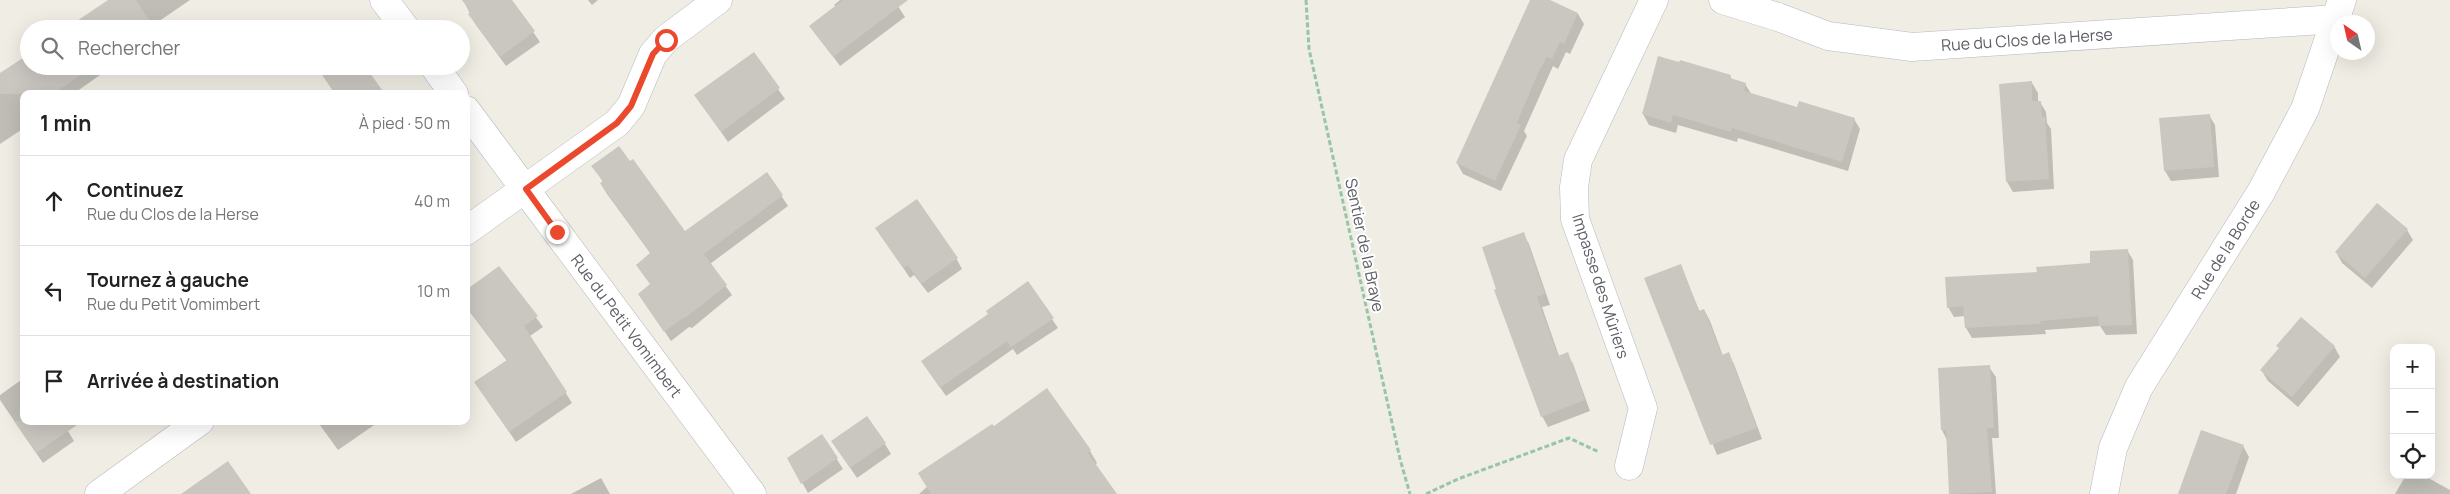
<!DOCTYPE html>
<html lang="fr">
<head>
<meta charset="utf-8">
<style>
	body { margin:0; font-family:Manrope,sans-serif; background:#f2f2f2; color:#222 }
	.controls { position:absolute; right:15px; bottom:15px; display:grid; overflow:hidden; border-radius:10px; box-shadow:0 5px 20px #0002 }
	.controls button { width:45px; height:45px; display:grid; place-items:center; padding:0; border:0; border-bottom:1px solid #e0e0e0; background:#fff; color:#222; font:25px sans-serif }
	.compass { position:absolute; left:2330px; top:15px; width:45px; height:45px; border-radius:50%; background:#fff; box-shadow:0 5px 20px #0002; rotate:326deg }
	.stop { position:absolute; width:15px; height:15px; margin:-11px; border:4px solid #eb492d; border-radius:50%; background:#fff }
	.stop.end { background:#eb492d; border-color:#fff; box-shadow:0 1px 5px #0008 }
	.list { margin:0; padding:0; list-style:none }
	h2 { display:flex; justify-content:space-between; align-items:center; height:65px; margin:0; padding:0 20px; font-size:21px }
	h2 small { font-size:16px; font-weight:400; color:#767676 }
	.list li { display:grid; grid-template-columns:32px 1fr auto; gap:15px; align-items:center; box-sizing:border-box; height:90px; padding:0 20px; border-top:1px solid #e0e0e0 }
	.list b { display:block; font-size:19px; white-space:nowrap }
	.list p { margin:0; font-size:16px; white-space:nowrap; color:#767676 }
	.list em { font-size:16px; font-style:normal; color:#767676 }
	.icon { flex:none; width:28px; height:28px; fill:none; stroke:currentColor; stroke-width:2; stroke-linecap:round; stroke-linejoin:round }
	.map { position:relative; flex:none; width:2450px; height:494px; overflow:hidden }
	.search { position:absolute; background:#fff; box-shadow:0 5px 20px #0002; left:20px; top:20px; width:450px; height:55px; display:flex; align-items:center; gap:12px; box-sizing:border-box; padding:0 18px; border-radius:28px; color:#767676; font-size:19px }
	.panel { position:absolute; background:#fff; box-shadow:0 5px 20px #0002; left:20px; top:90px; width:450px; height:335px; border-radius:10px }
	.map>svg:first-child { display:block }
	.shadow { fill:#0003 }
	.building { fill:#cac7c1 }
	.lines { fill:none; stroke-linecap:round; stroke-linejoin:round }
	.street-casing { stroke:#b6b9be; stroke-width:29 }
	.path { stroke:#98c5a8; stroke-width:3; stroke-dasharray:5 2.5; stroke-linecap:butt }
	.street { stroke:#fff; stroke-width:28 }
	.route { stroke:#eb492d; stroke-width:6 }
	.labels { text-anchor:middle; dominant-baseline:central; stroke-width:4; stroke-linejoin:round; paint-order:stroke }
	.street-label { font-size:16px; fill:#5c5f65; stroke:#fff }
</style>
</head>
<body>
<div class="map">
<svg width="2450" height="494" viewBox="0 0 2450 494">
	<rect width="100%" height="100%" fill="#efede4"/>
	<path class="shadow" d="M 110,0 L 190,0 L 152,26 Z
		M 463,0 L 511,0 L 540,42 L 506,66 L 476,25 Z
		M 588,0 L 598,0 L 592,5 Z
		M 840,0 L 894,0 L 905,17 L 840,66 L 811,26 L 836,7 L 834,5 Z
		M 1532,0 L 1547,0 L 1578,14 L 1584,24 L 1570,54 L 1566,52 L 1558,69 L 1553,66 L 1524,131 L 1527,136 L 1501,191 L 1463,174 L 1457,163 Z
		M 753,54 L 785,99 L 728,142 L 696,96 Z
		M 29,66 L 113,66 L 73,94 L 24,94 L 24,128 L 0,144 L 0,82 Z
		M 1730,76 L 1732,80 L 1745,84 L 1752,95 L 1798,109 L 1854,119 L 1860,129 L 1848,171 L 1738,138 L 1737,142 L 1678,125 L 1676,133 L 1649,125 L 1643,114 Z
		M 2032,83 L 2038,93 L 2038,102 L 2040,102 L 2046,112 L 2047,123 L 2051,129 L 2054,189 L 2013,192 L 2007,182 Z
		M 2209,115 L 2215,125 L 2219,177 L 2171,181 L 2165,171 L 2161,120 Z
		M 593,166 L 685,232 L 767,174 L 788,206 L 710,264 L 732,295 L 692,328 L 689,327 L 671,341 L 646,304 L 651,285 L 638,266 L 651,254 L 607,194 L 601,184 L 603,182 Z
		M 877,229 L 956,258 L 962,269 L 928,293 L 914,275 L 910,278 Z
		M 2407,230 L 2413,240 L 2372,288 L 2342,263 L 2336,252 Z
		M 1523,234 L 1529,244 L 1550,305 L 1542,307 L 1559,356 L 1567,354 L 1573,364 L 1590,411 L 1548,427 L 1542,416 Z
		M 2127,250 L 2133,260 L 2137,334 L 2106,335 L 2100,326 L 2045,330 L 2046,334 L 1972,338 L 1966,328 L 1965,316 L 1954,317 L 1948,307 L 2038,273 L 2092,264 Z
		M 1680,266 L 1700,312 L 1704,310 L 1710,321 L 1723,356 L 1728,354 L 1734,364 L 1762,439 L 1717,455 L 1646,279 Z
		M 499,267 L 543,327 L 530,336 L 572,403 L 516,442 L 476,383 L 507,361 L 466,307 L 466,291 Z
		M 1028,283 L 1058,328 L 1017,355 L 1013,349 L 946,396 L 928,370 Z
		M 2334,346 L 2340,357 L 2298,407 L 2268,381 L 2262,371 Z
		M 1989,367 L 1996,377 L 1999,438 L 1992,438 L 1996,494 L 1951,494 L 1947,440 L 1942,430 Z
		M 24,378 L 24,421 L 62,421 L 74,441 L 43,463 L 0,400 L 0,395 Z
		M 1047,390 L 1090,451 L 1097,463 L 1095,465 L 1116,494 L 919,494 L 993,428 Z
		M 317,421 L 380,421 L 338,450 Z
		M 822,436 L 843,469 L 808,493 L 789,459 Z
		M 832,441 L 885,444 L 891,454 L 857,478 Z
		M 2243,446 L 2249,457 L 2236,494 L 2180,494 Z
		M 2406,475 L 2423,475 L 2450,490 L 2450,494 L 2395,494 Z
		M 601,478 L 610,494 L 571,494 Z"/>
	<path class="building" d="M 108,0 L 136,0 L 155,29 L 65,29 Z
		M 462,0 L 512,0 L 535,31 L 500,57 L 468,14 L 471,12 Z
		M 843,0 L 908,0 L 833,57 L 809,26 Z
		M 1530,0 L 1550,0 L 1578,13 L 1564,44 L 1560,42 L 1552,59 L 1547,57 L 1538,73 L 1517,123 L 1521,125 L 1495,181 L 1456,163 Z
		M 754,52 L 780,88 L 721,132 L 694,95 Z
		M 29,54 L 29,66 L 94,66 L 53,94 L 0,94 L 0,73 Z
		M 1658,56 L 1679,62 L 1680,60 L 1731,75 L 1730,78 L 1746,83 L 1744,91 L 1797,107 L 1799,101 L 1855,118 L 1842,162 L 1732,128 L 1731,132 L 1673,115 L 1671,123 L 1642,114 Z
		M 316,66 L 365,66 L 385,94 L 335,94 Z
		M 2032,81 L 2032,101 L 2041,101 L 2042,117 L 2045,117 L 2049,179 L 2006,182 L 1999,84 Z
		M 2210,114 L 2214,167 L 2164,171 L 2159,118 Z
		M 619,146 L 630,161 L 633,159 L 685,231 L 767,172 L 783,195 L 704,254 L 727,285 L 685,318 L 683,318 L 664,332 L 638,294 L 650,284 L 636,265 L 650,253 L 600,183 L 603,181 L 591,166 Z
		M 917,199 L 958,258 L 921,284 L 908,265 L 903,268 L 875,228 Z
		M 2377,203 L 2408,229 L 2365,278 L 2335,252 Z
		M 1524,232 L 1545,294 L 1537,297 L 1558,356 L 1568,352 L 1585,400 L 1541,417 L 1494,290 L 1496,289 L 1482,247 Z
		M 2128,249 L 2132,325 L 2099,326 L 2098,316 L 2040,321 L 2041,324 L 1965,328 L 1963,306 L 1947,308 L 1945,277 L 2037,272 L 2036,267 L 2090,263 L 2090,251 Z
		M 1681,264 L 1699,311 L 1704,309 L 1722,355 L 1729,352 L 1757,428 L 1710,445 L 1644,278 Z
		M 499,266 L 538,316 L 524,326 L 567,392 L 509,432 L 474,382 L 507,360 L 466,306 L 466,290 Z
		M 1028,281 L 1054,318 L 1011,347 L 1007,341 L 940,388 L 921,361 L 988,314 L 986,311 Z
		M 2301,317 L 2335,346 L 2292,397 L 2260,370 L 2279,348 L 2276,346 Z
		M 1990,365 L 1994,428 L 1987,428 L 1992,492 L 1949,494 L 1946,430 L 1941,430 L 1938,368 Z
		M 1047,388 L 1091,450 L 1088,453 L 1117,494 L 931,494 L 918,473 L 992,424 L 994,426 Z
		M 867,416 L 886,443 L 850,468 L 831,441 Z
		M 14,421 L 83,421 L 36,453 Z
		M 2201,430 L 2244,445 L 2226,494 L 2178,494 Z
		M 822,434 L 838,458 L 801,484 L 787,458 Z
		M 228,461 L 251,494 L 181,494 Z"/>
	<g class="lines">
		<defs>
			<g id="street">
				<path d="M 384,0 L 406,29"/>
				<path id="s1" d="M 1723,0 L 1778,17 L 1828,36 L 1912,47 L 2337,19"/>
				<path d="M 434,66 L 454,94"/>
				<path id="s2" d="M 466,110 L 752,494"/>
				<path d="M 466,231 L 617,123 L 631,106 L 653,54 L 666,39 L 718,0"/>
				<path d="M 1629,466 L 1643,408 L 1575,219 L 1574,187 L 1578,160 L 1654,0"/>
				<path d="M 99,494 L 200,421"/>
				<path id="s3" d="M 2104,494 L 2113,448 L 2139,387 L 2261,192 L 2305,109 L 2342,0"/>
			</g>
		</defs>
		<use href="#street" class="street-casing"/>
		<path class="path" d="M 1306,0 L 1309,49 L 1400,459 L 1410,494
			M 1426,494 L 1458,479 L 1569,438 L 1599,452"/>
		<use href="#street" class="street"/>
	</g>
	<g class="lines">
		<path class="route" d="M 557,232 L 526,189 L 617,123 L 631,106 L 653,54 L 666,40"/>
	</g>
	<g class="labels">
		<g class="street-label">
			<text stroke="none"><textPath href="#s1" startOffset="311">Rue du Clos de la Herse</textPath></text>
			<text transform="translate(1365 245) rotate(78)">Sentier de la Braye</text>
			<text stroke="none"><textPath href="#s3" startOffset="276">Rue de la Borde</textPath></text>
			<text transform="translate(1601 286) rotate(72)">Impasse des Mûriers</text>
			<text stroke="none"><textPath href="#s2" startOffset="269">Rue du Petit Vomimbert</textPath></text>
		</g>
	</g>
</svg>
<div class="controls">
<button>+</button>
<button>−</button>
<button><svg class="icon" aria-label="locate" viewBox="0 0 24 24"><circle cx="12" cy="12" r="6"/><path d="M12 2v4M12 18v4M2 12h4M18 12h4"/></svg></button>
</div>
<svg class="compass" viewBox="-18 -18 36 36"><path d="M0-13l5 13h-10z" fill="#e53935"/><path d="M0 13l5-13h-10z" fill="#767676"/></svg>
<div class="stop" style="left:666px;top:40px"></div>
<div class="stop end" style="left:557px;top:232px"></div>
<div class="search"><svg class="icon" aria-label="search" viewBox="0 0 24 24"><circle cx="10" cy="10" r="6"/><path d="M15 15l6 6"/></svg>Rechercher</div>
<section class="panel">
<h2>1 min<small>À pied · 50 m</small></h2>
<ul class="list">
<li><svg class="icon" aria-label="ahead" viewBox="0 0 24 24"><path d="M12 20V5M6 11l6-6 6 6"/></svg><div><b>Continuez</b><p>Rue du Clos de la Herse</p></div><em>40 m</em></li>
<li><svg class="icon" aria-label="left" viewBox="0 0 24 24"><path d="M17 20v-9H6M10 6l-5 5 5 5"/></svg><div><b>Tournez à gauche</b><p>Rue du Petit Vomimbert</p></div><em>10 m</em></li>
<li><svg class="icon" aria-label="arrive" viewBox="0 0 24 24"><path d="M6 21V4h12l-3 4 3 4H6"/></svg><div><b>Arrivée à destination</b></div></li>
</ul>
</section>
</div>
</body>
</html>
